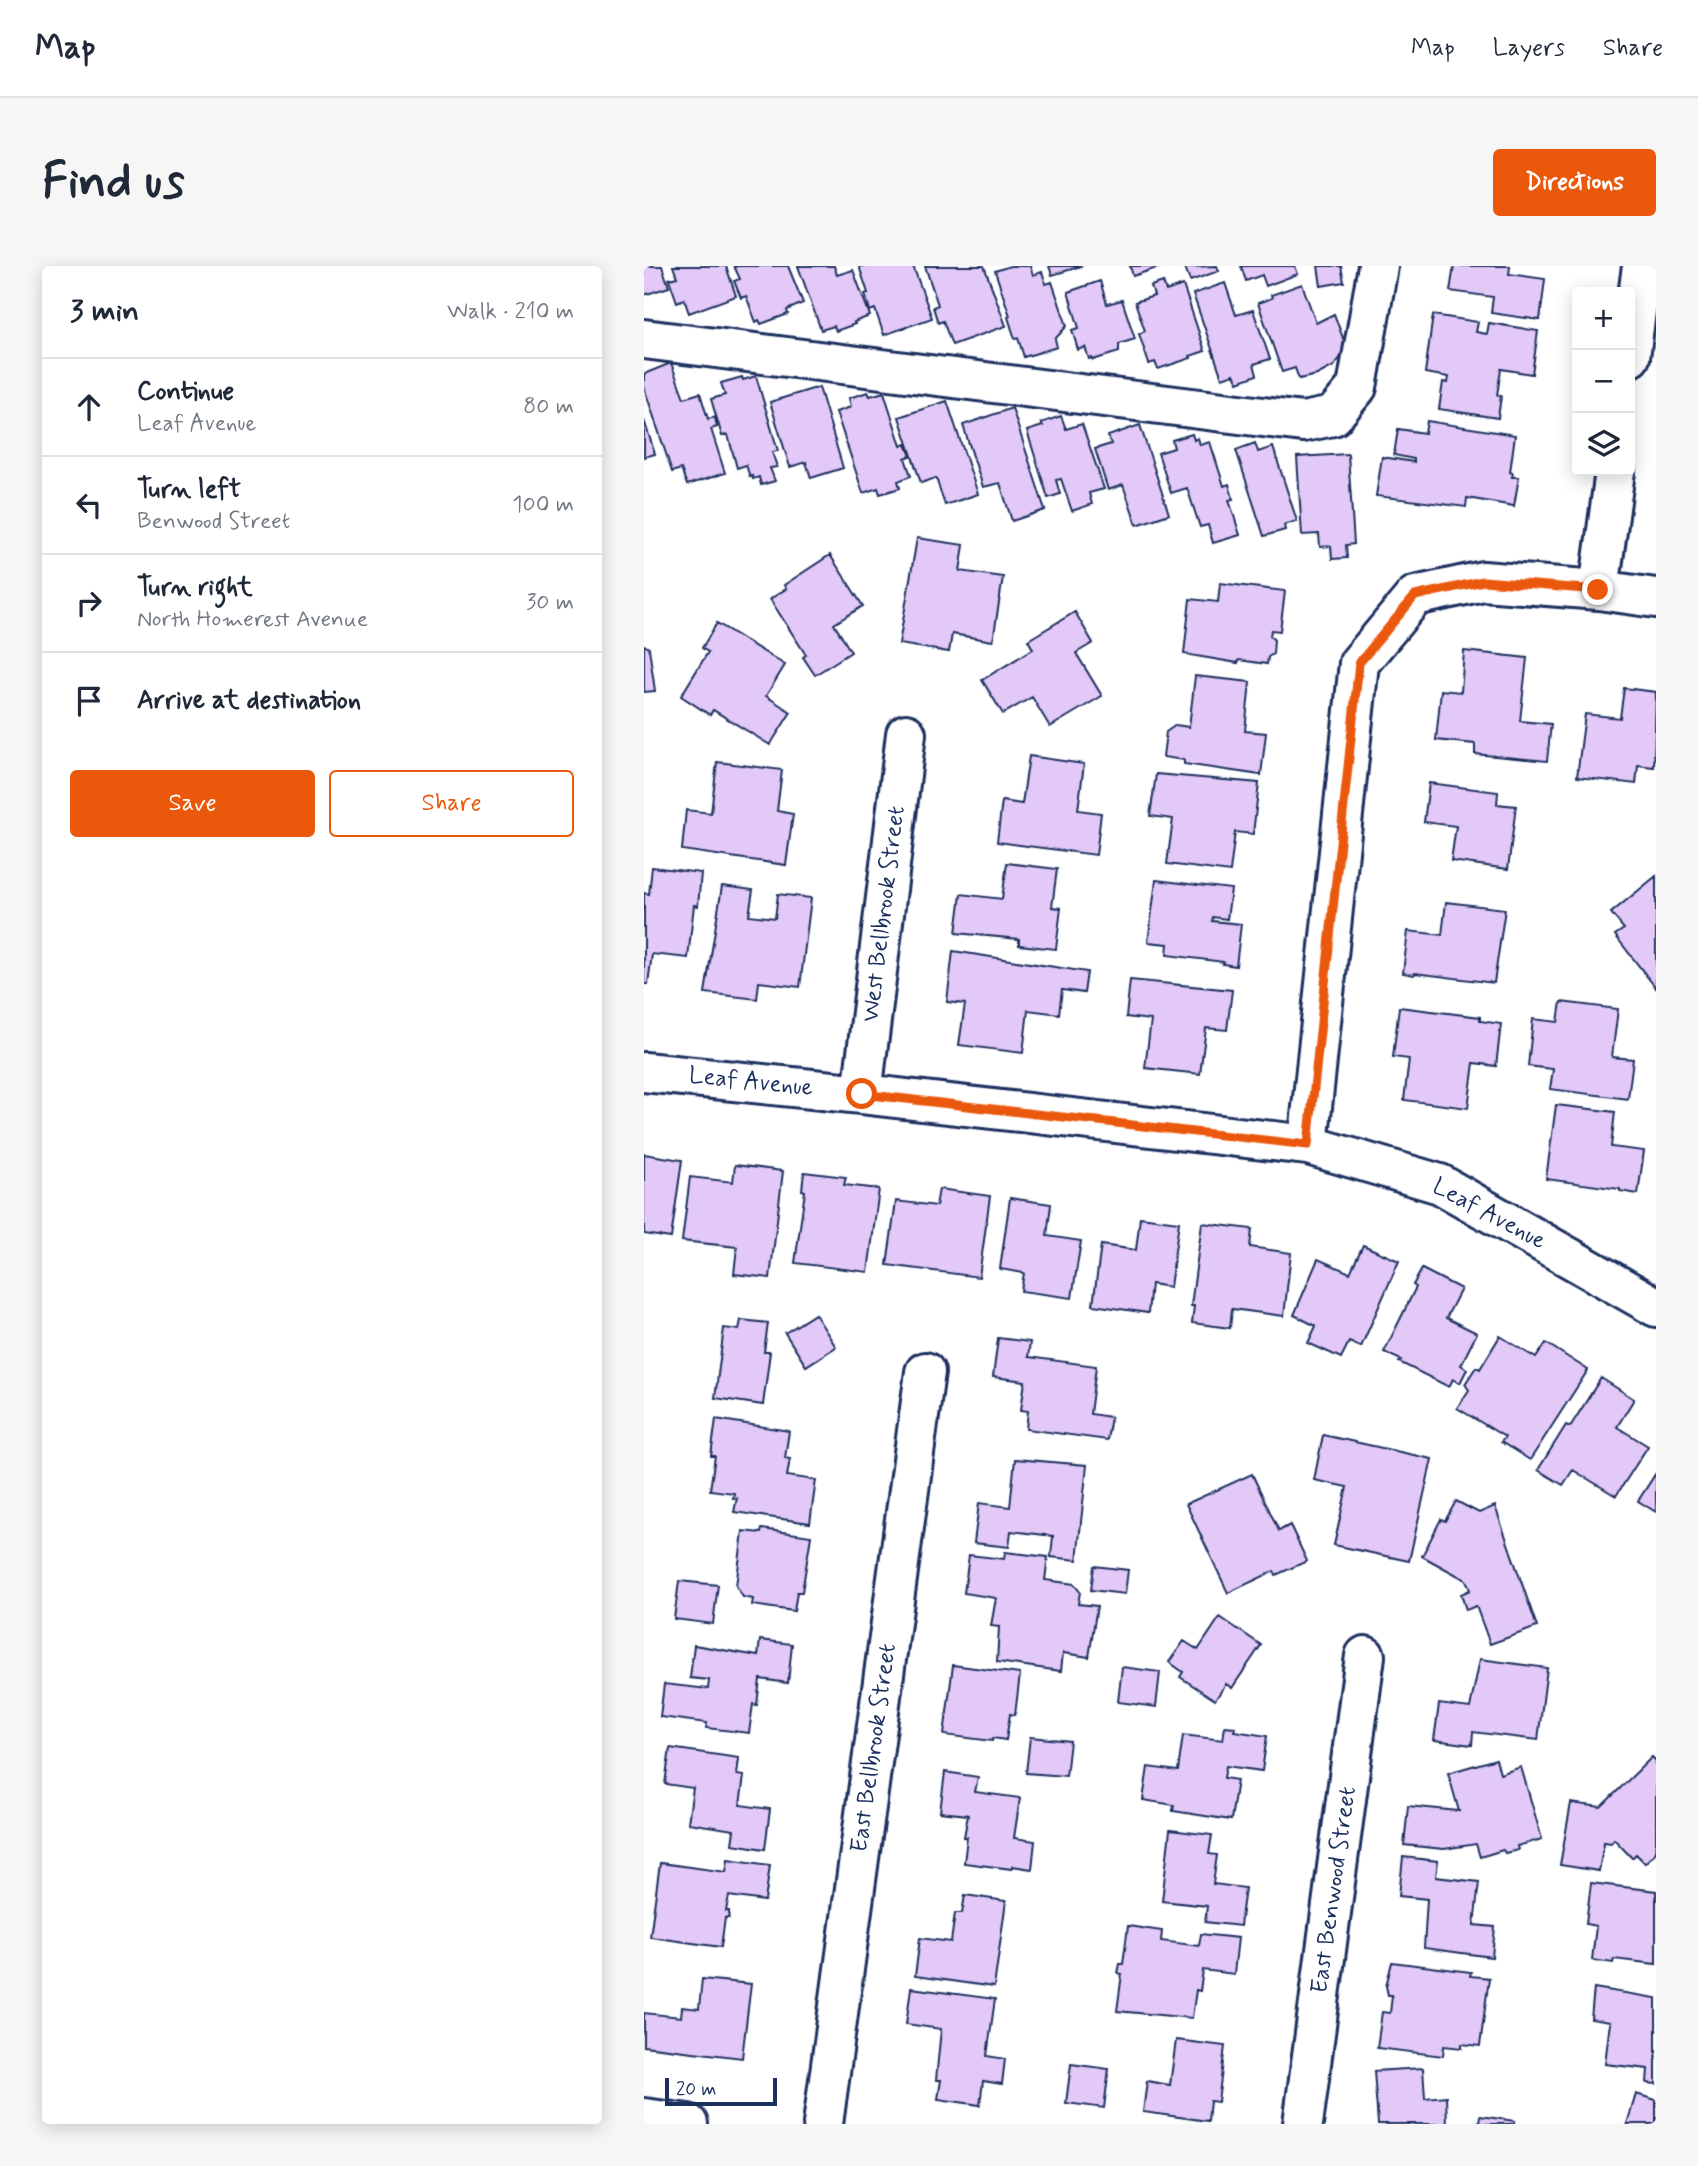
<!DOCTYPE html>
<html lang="en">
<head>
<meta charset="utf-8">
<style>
	body { margin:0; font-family:Mynerve,sans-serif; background:#f6f6f7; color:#1f2937 }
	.controls { position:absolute; right:21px; top:21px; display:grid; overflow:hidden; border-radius:7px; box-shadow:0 4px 18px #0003 }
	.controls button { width:63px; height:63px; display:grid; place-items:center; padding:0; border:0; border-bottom:2px solid #e0e1e3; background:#fff; color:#1f2937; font:35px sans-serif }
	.scale { position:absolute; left:21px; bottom:18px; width:112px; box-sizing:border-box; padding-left:7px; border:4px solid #1b2f5e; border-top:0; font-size:19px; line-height:24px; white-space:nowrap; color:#1b2f5e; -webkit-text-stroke:5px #fff; paint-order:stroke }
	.stop { position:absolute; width:21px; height:21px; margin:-16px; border:5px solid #ea580c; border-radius:50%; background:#fff }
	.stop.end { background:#ea580c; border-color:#fff; box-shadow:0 2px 7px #0008 }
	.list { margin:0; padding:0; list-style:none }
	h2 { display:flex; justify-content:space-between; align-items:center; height:91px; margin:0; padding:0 28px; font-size:30px }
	h2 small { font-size:23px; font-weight:400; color:#747a83 }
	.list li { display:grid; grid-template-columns:46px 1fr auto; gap:21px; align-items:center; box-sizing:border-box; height:98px; padding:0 28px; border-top:2px solid #e0e1e3 }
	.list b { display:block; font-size:26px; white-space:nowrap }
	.list p { margin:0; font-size:23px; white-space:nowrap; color:#747a83 }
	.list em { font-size:23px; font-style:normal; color:#747a83 }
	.actions { display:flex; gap:14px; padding:21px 28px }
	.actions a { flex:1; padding:16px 0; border:2px solid #ea580c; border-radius:7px; text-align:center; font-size:24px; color:#ea580c }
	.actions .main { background:#ea580c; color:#fff }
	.icon { flex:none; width:38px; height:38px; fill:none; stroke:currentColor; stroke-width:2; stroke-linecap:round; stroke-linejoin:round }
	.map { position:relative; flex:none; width:1012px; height:1858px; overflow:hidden; border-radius:7px }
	header { display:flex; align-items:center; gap:42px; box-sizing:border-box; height:98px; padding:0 35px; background:#fff; border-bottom:2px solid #e0e1e3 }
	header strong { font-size:33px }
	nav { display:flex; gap:38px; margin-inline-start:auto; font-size:24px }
	.intro { display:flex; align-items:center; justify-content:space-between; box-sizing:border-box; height:168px; padding:0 42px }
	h1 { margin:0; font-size:49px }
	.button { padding:18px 32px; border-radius:7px; background:#ea580c; color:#fff; font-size:24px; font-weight:700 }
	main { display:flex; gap:42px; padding:0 42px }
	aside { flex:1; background:#fff; border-radius:7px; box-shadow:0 4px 18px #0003 }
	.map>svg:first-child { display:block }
	.building { fill:#e3c9f8; stroke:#1b2f5e; stroke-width:2 }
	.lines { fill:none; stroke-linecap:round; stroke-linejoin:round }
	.minor-casing { stroke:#1b2f5e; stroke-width:44 }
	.minor { stroke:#fff; stroke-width:38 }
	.route { stroke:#ea580c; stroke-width:9 }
	.labels { text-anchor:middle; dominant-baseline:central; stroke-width:6; stroke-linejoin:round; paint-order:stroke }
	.street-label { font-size:24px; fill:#1b2f5e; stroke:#fff }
</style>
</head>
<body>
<header>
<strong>Map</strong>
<nav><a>Map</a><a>Layers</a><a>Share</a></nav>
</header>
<div class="intro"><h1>Find us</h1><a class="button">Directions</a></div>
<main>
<aside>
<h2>3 min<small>Walk · 210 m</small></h2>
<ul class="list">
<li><svg class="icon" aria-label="ahead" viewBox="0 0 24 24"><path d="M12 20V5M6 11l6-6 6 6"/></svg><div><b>Continue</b><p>Leaf Avenue</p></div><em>80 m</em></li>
<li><svg class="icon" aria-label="left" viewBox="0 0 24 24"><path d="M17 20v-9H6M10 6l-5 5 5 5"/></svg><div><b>Turn left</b><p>Benwood Street</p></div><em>100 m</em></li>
<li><svg class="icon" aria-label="right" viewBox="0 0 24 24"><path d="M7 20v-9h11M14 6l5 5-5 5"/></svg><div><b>Turn right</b><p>North Homerest Avenue</p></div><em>30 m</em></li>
<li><svg class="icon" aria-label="arrive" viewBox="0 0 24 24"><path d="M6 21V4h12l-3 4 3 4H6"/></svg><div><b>Arrive at destination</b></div></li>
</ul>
<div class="actions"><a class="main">Save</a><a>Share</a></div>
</aside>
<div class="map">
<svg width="1012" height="1858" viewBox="0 0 1012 1858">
	<rect width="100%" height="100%" fill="#fff"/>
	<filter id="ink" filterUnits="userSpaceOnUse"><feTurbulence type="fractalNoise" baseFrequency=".0143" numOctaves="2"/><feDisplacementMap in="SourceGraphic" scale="14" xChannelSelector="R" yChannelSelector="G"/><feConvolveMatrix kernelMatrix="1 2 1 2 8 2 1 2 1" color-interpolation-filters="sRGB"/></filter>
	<g filter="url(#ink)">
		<path class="building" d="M 0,0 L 18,0 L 25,21 L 0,29 Z
			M 29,0 L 82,0 L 92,30 L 45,47 L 40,33 L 33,36 L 25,13 L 33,11 Z
			M 90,0 L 144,0 L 159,37 L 143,44 L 144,48 L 117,58 L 115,54 L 112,56 L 102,30 L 97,32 L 90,15 L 96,13 Z
			M 154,0 L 190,0 L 193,9 L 209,4 L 226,50 L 210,56 L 211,58 L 192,65 L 190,60 L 177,64 Z
			M 215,0 L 269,0 L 288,52 L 240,69 L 231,43 L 226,45 L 221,28 L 224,27 Z
			M 281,0 L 340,0 L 362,60 L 308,79 L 299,55 L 294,57 L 289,41 L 294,39 Z
			M 366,0 L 386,0 L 389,9 L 398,6 L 402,18 L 408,16 L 423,60 L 411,73 L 413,81 L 380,91 L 374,72 L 371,73 L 364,51 L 366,50 L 351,5 Z
			M 405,0 L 438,0 L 408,9 Z
			M 486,0 L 519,0 L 489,10 Z
			M 573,0 L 575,5 L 546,15 L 541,1 Z
			M 597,0 L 651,0 L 654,8 L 622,20 L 618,9 L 602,15 Z
			M 674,0 L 697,0 L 700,16 L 677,20 Z
			M 810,0 L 866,0 L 865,8 L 901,13 L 896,54 L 847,47 L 849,31 L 806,25 Z
			M 456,15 L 463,38 L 478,34 L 491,73 L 475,78 L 475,86 L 449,94 L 448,92 L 445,93 L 441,81 L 434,84 L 428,64 L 435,62 L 424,26 Z
			M 519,16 L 522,25 L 539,19 L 561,85 L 546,90 L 547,92 L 514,103 L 511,96 L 505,98 L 495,68 L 501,65 L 491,36 L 510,30 L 507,20 Z
			M 581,17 L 592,49 L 609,44 L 626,93 L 610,98 L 613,109 L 594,116 L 590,108 L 578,112 L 549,28 Z
			M 658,18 L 672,57 L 690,48 L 703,83 L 690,100 L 673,109 L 655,113 L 651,102 L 638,106 L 614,37 L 628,32 L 627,29 Z
			M 789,49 L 834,56 L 832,66 L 843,68 L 845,57 L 894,65 L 888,108 L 857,103 L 853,129 L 857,130 L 854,152 L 795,143 L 799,116 L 804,117 L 805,111 L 781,107 Z
			M 27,97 L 40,132 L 56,127 L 64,153 L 71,151 L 73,161 L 67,163 L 81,207 L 43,219 L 37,203 L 28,206 L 0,121 L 0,108 Z
			M 112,110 L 134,185 L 128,186 L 133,201 L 126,202 L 131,215 L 117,219 L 115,211 L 109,213 L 108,210 L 106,211 L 102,199 L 93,202 L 84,169 L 78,170 L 67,133 L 81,129 L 77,117 L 98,111 L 99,114 Z
			M 175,121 L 199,202 L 167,212 L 162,196 L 146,201 L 126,136 Z
			M 224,126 L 226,130 L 240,126 L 257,180 L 262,178 L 267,190 L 261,192 L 267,210 L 254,215 L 256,222 L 236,228 L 234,222 L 219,227 L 192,146 L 207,141 L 205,132 Z
			M 303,135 L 334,228 L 301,239 L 292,212 L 277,217 L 255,151 Z
			M 368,142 L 401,244 L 368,255 L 356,217 L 339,221 L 319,159 Z
			M 417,150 L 422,163 L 438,158 L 460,223 L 445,227 L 448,238 L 428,245 L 417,213 L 412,214 L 416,228 L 404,232 L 383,165 L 399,160 L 397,157 Z
			M 0,154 L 11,188 L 0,191 Z
			M 783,155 L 871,169 L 866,206 L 869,207 L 868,211 L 875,211 L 870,240 L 823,232 L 822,241 L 732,230 L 738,191 L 770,196 L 770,193 L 750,189 L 754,163 L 781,167 Z
			M 496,159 L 525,248 L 493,259 L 479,219 L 464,224 L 451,183 L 467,178 L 464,170 Z
			M 548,168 L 550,174 L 554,172 L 556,179 L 566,176 L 580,220 L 585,218 L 589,233 L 585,234 L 596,269 L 569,277 L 564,259 L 556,261 L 543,222 L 527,227 L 514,187 L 530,182 L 528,174 Z
			M 611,177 L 614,186 L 629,181 L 653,255 L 640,259 L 641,264 L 620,270 L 592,184 Z
			M 704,188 L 710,278 L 702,279 L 703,292 L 688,293 L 687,280 L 676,281 L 675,268 L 658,269 L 653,191 Z
			M 273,272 L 320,279 L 316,305 L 359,311 L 349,375 L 308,368 L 305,386 L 255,378 Z
			M 186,289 L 219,340 L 190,358 L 207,386 L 171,409 L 159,391 L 162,389 L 126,333 L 142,323 L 140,319 Z
			M 576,317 L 641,325 L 636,365 L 627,364 L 626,370 L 630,374 L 629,388 L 624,391 L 623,398 L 595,394 L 594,397 L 540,388 L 546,333 L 574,336 Z
			M 431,346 L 449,377 L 432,387 L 458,430 L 406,461 L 388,431 L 359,448 L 338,414 L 389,383 L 384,374 Z
			M 73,357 L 141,399 L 122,430 L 147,446 L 126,479 L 69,444 L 66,449 L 37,430 L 64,386 L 58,382 Z
			M 0,379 L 5,382 L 11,425 L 0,426 Z
			M 820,385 L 883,392 L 876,455 L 907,458 L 903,495 L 831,488 L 831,478 L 792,474 L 797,424 L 817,426 Z
			M 551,410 L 606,416 L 601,465 L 622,467 L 617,509 L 540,498 L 540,494 L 519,491 L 522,466 L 532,459 L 545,461 Z
			M 980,422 L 1012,426 L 1010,501 L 994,499 L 992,518 L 933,511 L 941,448 L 976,452 Z
			M 385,490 L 440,498 L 434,544 L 457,547 L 452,589 L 353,576 L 358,535 L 378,538 Z
			M 73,496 L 138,504 L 133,545 L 149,548 L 142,599 L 38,584 L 42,544 L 67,547 Z
			M 512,508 L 615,517 L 609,568 L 591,566 L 586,606 L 523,598 L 529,553 L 506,550 Z
			M 785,517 L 854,526 L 853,538 L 872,540 L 864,603 L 807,595 L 812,560 L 780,556 Z
			M 363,597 L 413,603 L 408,641 L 417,642 L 412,683 L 375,679 L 375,673 L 312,667 L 317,628 L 358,633 Z
			M 8,601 L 57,607 L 54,640 L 50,639 L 44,692 L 8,688 L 4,718 L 0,718 L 0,627 L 5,628 Z
			M 1012,610 L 1012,722 L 971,669 L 980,663 L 967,647 Z
			M 512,614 L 587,623 L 583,653 L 569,651 L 568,655 L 597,658 L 592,700 L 579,698 L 580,696 L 523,689 L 524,678 L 504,676 Z
			M 78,620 L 109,624 L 105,649 L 131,652 L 134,628 L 167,632 L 156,721 L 115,716 L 113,733 L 61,727 Z
			M 802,636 L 861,643 L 850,717 L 771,707 L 770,709 L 759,707 L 764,665 L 798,669 Z
			M 309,685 L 443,706 L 440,727 L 418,724 L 415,748 L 384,744 L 379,787 L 315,779 L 321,738 L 303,736 Z
			M 486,714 L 588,724 L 583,764 L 562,762 L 556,808 L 501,802 L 507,754 L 482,751 Z
			M 917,736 L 974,743 L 968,791 L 989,793 L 984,833 L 906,823 L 909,803 L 884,800 L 889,753 L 914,756 Z
			M 755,741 L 836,751 L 836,755 L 857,758 L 852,800 L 830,797 L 824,842 L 760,834 L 765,793 L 749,791 Z
			M 912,839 L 971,846 L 967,881 L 1000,885 L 994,928 L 976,925 L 976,923 L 902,913 Z
			M 0,888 L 38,894 L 27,972 L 0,968 Z
			M 91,899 L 139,905 L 126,1012 L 90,1008 L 93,981 L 38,975 L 46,911 L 89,916 Z
			M 160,906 L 202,911 L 200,919 L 235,923 L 224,1006 L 151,997 L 161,925 L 158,924 Z
			M 295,923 L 346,930 L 335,1011 L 243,999 L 252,935 L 292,940 Z
			M 366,932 L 407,938 L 403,970 L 437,975 L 428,1032 L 377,1025 L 380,1007 L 356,1003 Z
			M 496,951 L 535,956 L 526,1021 L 507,1018 L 504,1047 L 449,1039 L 457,979 L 492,984 Z
			M 558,957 L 608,963 L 606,981 L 647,987 L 640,1050 L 588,1043 L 586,1062 L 548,1057 L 550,1040 L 547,1040 Z
			M 719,979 L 755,995 L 717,1081 L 705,1076 L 697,1092 L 664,1077 L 672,1060 L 650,1049 L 674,993 L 706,1007 Z
			M 778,1003 L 817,1023 L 802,1052 L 833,1067 L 817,1099 L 823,1103 L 816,1117 L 809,1113 L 805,1121 L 755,1096 L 757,1094 L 740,1086 L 772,1021 L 769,1019 Z
			M 171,1048 L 192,1081 L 162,1100 L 141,1067 Z
			M 97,1054 L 124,1057 L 120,1086 L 126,1086 L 119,1139 L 71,1132 L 80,1062 L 95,1064 Z
			M 856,1070 L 892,1092 L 902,1077 L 944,1104 L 886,1194 L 857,1176 L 861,1171 L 813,1142 L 825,1124 L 821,1118 L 832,1101 L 836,1103 Z
			M 354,1072 L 386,1076 L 384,1091 L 452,1100 L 446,1148 L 467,1151 L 463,1174 L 382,1163 L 384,1145 L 377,1144 L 381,1115 L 349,1111 Z
			M 957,1112 L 990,1133 L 973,1161 L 1004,1180 L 972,1230 L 929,1204 L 919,1219 L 894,1204 L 922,1159 L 926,1161 Z
			M 72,1153 L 145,1165 L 141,1192 L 146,1193 L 143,1210 L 172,1214 L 166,1257 L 90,1246 L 93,1232 L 89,1232 L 90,1227 L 66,1224 L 71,1190 L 67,1190 Z
			M 679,1169 L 788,1193 L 765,1295 L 690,1279 L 703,1221 L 670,1214 Z
			M 371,1193 L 443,1199 L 433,1294 L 407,1291 L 409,1270 L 367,1265 L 365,1281 L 330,1277 L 335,1237 L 366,1241 Z
			M 1012,1207 L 1012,1246 L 994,1235 Z
			M 608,1208 L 635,1265 L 646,1259 L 663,1295 L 632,1309 L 630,1305 L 584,1327 L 542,1238 Z
			M 812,1235 L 835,1247 L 851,1240 L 893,1361 L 846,1378 L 832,1340 L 822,1344 L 817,1328 L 826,1324 L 822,1314 L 778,1290 L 797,1253 L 801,1255 Z
			M 118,1263 L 167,1270 L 158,1326 L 153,1326 L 150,1345 L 108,1339 L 109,1333 L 99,1331 L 92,1320 L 99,1265 L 117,1267 Z
			M 361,1286 L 404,1291 L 401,1314 L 430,1318 L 436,1326 L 434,1338 L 453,1340 L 445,1391 L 419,1387 L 417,1405 L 353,1396 L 355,1361 L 347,1360 L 352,1332 L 320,1327 L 325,1289 L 360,1293 Z
			M 450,1300 L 484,1304 L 481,1328 L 447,1324 Z
			M 35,1315 L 74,1319 L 69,1358 L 30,1353 Z
			M 576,1351 L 617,1379 L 588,1422 L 582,1418 L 571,1434 L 536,1411 L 539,1406 L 525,1396 L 540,1375 L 554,1384 Z
			M 116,1374 L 148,1378 L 144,1417 L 116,1413 L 113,1439 L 109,1438 L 105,1467 L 62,1462 L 63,1457 L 16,1451 L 20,1418 L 64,1423 L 65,1414 L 46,1412 L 50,1379 L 114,1390 Z
			M 836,1393 L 903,1402 L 894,1474 L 829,1466 L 828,1479 L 790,1474 L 795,1438 L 826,1442 Z
			M 309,1399 L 376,1408 L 371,1449 L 366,1448 L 362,1474 L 349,1472 L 348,1475 L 300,1469 Z
			M 478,1401 L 516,1406 L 512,1441 L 474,1436 Z
			M 581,1460 L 591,1461 L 590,1465 L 623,1470 L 618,1505 L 582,1500 L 580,1512 L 593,1514 L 587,1554 L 529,1545 L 530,1539 L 499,1534 L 504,1501 L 534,1505 L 539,1469 L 579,1474 Z
			M 386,1471 L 426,1475 L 422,1510 L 382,1507 Z
			M 26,1482 L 95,1492 L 93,1509 L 100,1510 L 96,1539 L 126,1543 L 121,1583 L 88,1578 L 90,1564 L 44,1557 L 49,1522 L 21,1518 Z
			M 1008,1491 L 1012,1495 L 1012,1586 L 1001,1597 L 992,1588 L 988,1592 L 970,1573 L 967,1577 L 960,1576 L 955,1605 L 916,1599 L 927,1537 L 957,1541 Z
			M 852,1493 L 856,1508 L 877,1501 L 898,1573 L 873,1580 L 874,1584 L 861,1587 L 859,1584 L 836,1591 L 832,1578 L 800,1583 L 760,1579 L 764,1540 L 815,1545 L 804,1507 Z
			M 301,1506 L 334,1511 L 331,1526 L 376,1532 L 370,1572 L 391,1575 L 388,1603 L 368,1600 L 368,1603 L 320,1597 L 323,1571 L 320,1571 L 324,1549 L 296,1546 Z
			M 526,1564 L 568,1569 L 565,1588 L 573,1589 L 569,1618 L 601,1622 L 596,1660 L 561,1656 L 563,1640 L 518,1635 Z
			M 759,1591 L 794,1595 L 792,1611 L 835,1616 L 830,1659 L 851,1661 L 848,1691 L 780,1682 L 783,1633 L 755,1630 Z
			M 84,1593 L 126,1599 L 121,1635 L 85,1630 L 82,1645 L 85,1645 L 85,1652 L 81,1652 L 77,1681 L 6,1671 L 16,1597 L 82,1606 Z
			M 947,1617 L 1012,1625 L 1012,1698 L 970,1693 L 969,1697 L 948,1694 L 952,1660 L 942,1658 Z
			M 321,1629 L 362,1635 L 350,1721 L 271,1710 L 276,1672 L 307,1676 L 311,1647 L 318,1647 Z
			M 484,1660 L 518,1665 L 517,1675 L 555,1680 L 557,1668 L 594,1672 L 590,1708 L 559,1704 L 556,1725 L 552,1724 L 548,1752 L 473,1745 L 478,1708 L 474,1707 L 476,1698 L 479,1698 Z
			M 748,1696 L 827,1706 L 826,1710 L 845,1712 L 836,1780 L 818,1778 L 818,1782 L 800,1780 L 799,1790 L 733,1782 L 738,1746 L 746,1747 L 748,1729 L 744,1729 L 742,1720 Z
			M 58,1713 L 107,1718 L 98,1792 L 0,1780 L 0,1747 L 37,1751 L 38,1741 L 55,1743 Z
			M 267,1722 L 351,1733 L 343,1790 L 361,1793 L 358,1818 L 339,1815 L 336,1839 L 294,1833 L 297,1814 L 292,1814 L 297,1763 L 262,1758 Z
			M 950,1722 L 1012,1732 L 1012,1818 L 1003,1817 L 1004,1803 L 961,1798 L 966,1756 L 947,1753 Z
			M 532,1774 L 581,1780 L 574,1836 L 566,1835 L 564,1855 L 499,1846 L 503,1815 L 526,1819 Z
			M 427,1798 L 465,1803 L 460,1842 L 422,1837 Z
			M 779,1802 L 781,1832 L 802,1830 L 803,1858 L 734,1858 L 730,1805 Z
			M 992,1828 L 1012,1834 L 1012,1858 L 983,1858 Z
			M 836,1850 L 871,1855 L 870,1858 L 835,1858 Z"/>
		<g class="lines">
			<defs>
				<path id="minor" d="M 0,73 L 659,156 L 689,150 L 713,121 L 734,0
					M 986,91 L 998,0
					M 955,324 L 971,205
					M 0,806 L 218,828 L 664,879 L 796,918 L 1012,1041
					M 218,828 L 262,468
					M 664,879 L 715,397 L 771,330 L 839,315 L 955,324 L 1012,332
					M 0,1852 L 44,1858
					M 179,1858 L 281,1106
					M 659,1858 L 721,1390"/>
			</defs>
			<use href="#minor" class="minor-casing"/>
			<use href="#minor" class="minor"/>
		</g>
	</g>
	<g class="lines" filter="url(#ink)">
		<path class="route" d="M 218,828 L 664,879 L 715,397 L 771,330 L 839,315 L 954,324"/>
	</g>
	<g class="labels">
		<g class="street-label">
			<text transform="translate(240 648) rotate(-83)">West Bellbrook Street</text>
			<text transform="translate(107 816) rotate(6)">Leaf Avenue</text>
			<text transform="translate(845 948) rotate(28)">Leaf Avenue</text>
			<text transform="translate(230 1482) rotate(-82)">East Bellbrook Street</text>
			<text transform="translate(690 1624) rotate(-82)">East Benwood Street</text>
		</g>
	</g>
</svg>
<div class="controls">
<button>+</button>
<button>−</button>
<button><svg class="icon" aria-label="layers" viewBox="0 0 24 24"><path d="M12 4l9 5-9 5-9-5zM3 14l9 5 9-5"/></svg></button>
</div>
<div class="scale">20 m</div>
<div class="stop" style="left:218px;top:828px"></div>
<div class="stop end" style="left:954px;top:324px"></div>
</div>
</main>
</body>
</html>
